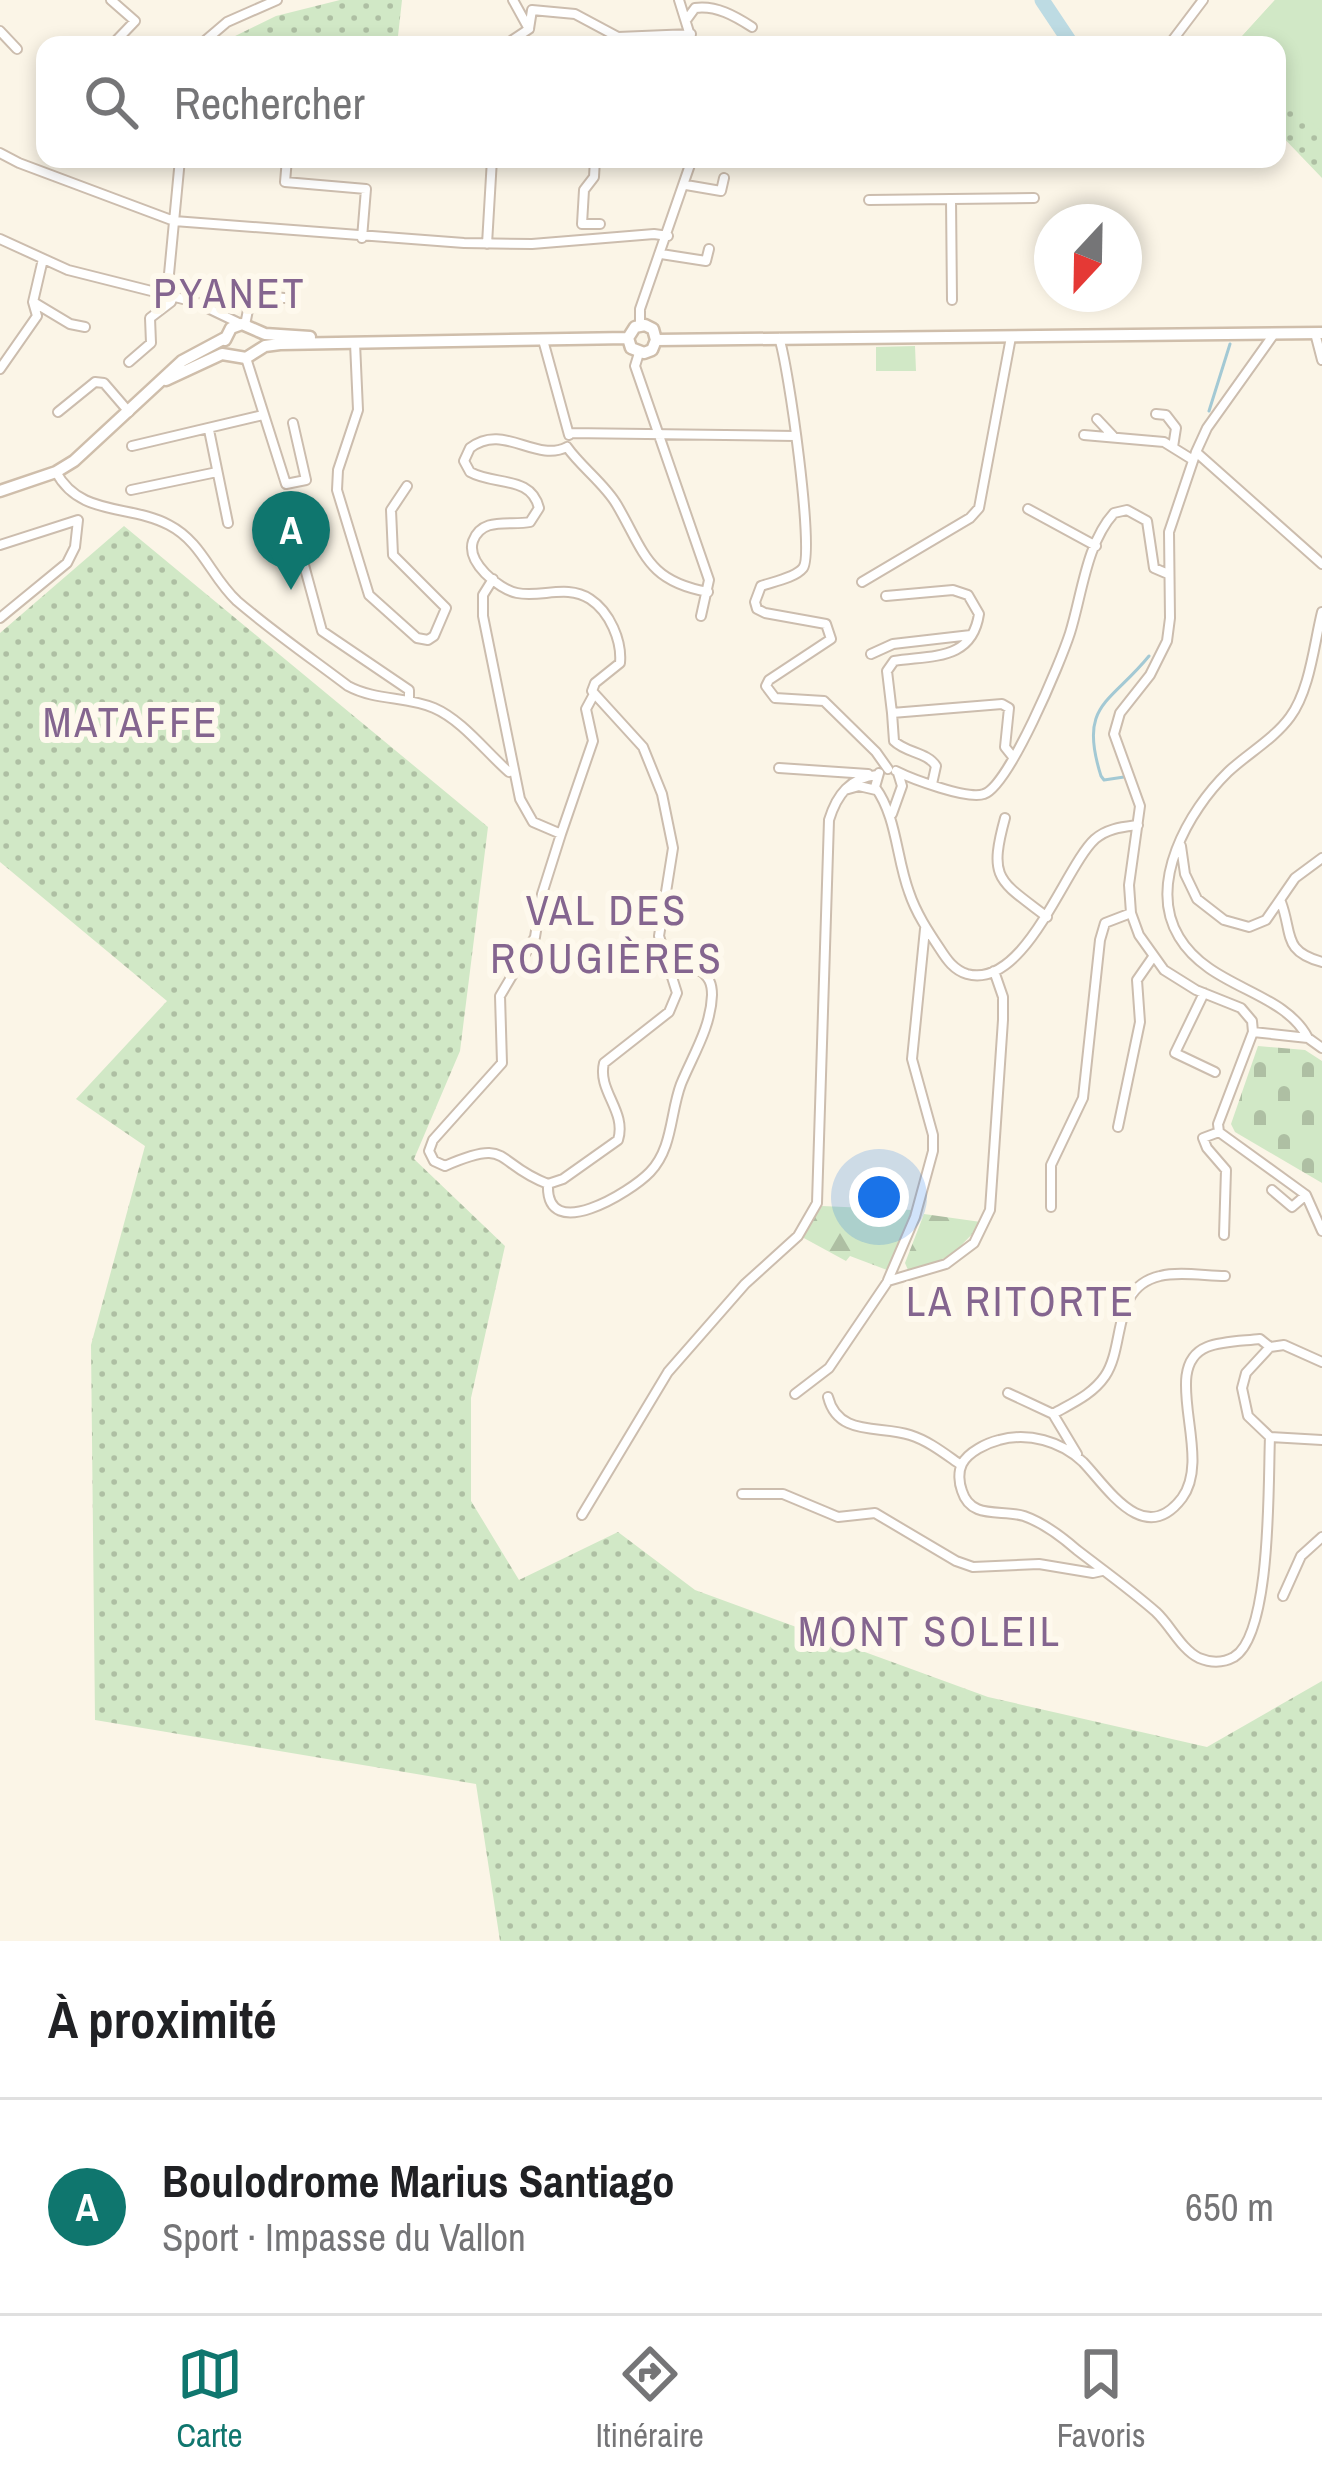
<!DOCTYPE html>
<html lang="fr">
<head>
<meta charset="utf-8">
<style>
	body { margin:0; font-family:"Archivo Narrow",sans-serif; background:#f6f6f6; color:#202124 }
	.compass { position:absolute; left:1034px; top:204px; width:108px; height:108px; border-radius:50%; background:#fff; box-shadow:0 6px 18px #0003; rotate:202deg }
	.you { position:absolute; left:879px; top:1197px; width:42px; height:42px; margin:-30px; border:9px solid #fff; border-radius:50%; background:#1a73e8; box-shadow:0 0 0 18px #1a73e833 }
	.badge { display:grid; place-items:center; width:78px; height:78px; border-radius:50%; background:#0f766e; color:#fff; font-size:39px; font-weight:700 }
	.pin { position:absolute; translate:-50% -99px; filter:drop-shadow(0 3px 6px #0008) }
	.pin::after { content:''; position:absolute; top:63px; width:42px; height:36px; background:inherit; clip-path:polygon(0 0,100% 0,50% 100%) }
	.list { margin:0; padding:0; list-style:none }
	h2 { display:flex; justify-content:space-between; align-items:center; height:156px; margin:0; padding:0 48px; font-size:51px }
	h2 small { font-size:39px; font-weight:400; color:#757577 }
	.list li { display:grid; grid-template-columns:78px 1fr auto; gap:36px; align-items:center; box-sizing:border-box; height:216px; padding:0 48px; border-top:3px solid #e0e0e0 }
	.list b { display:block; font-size:45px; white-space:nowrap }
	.list p { margin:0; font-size:39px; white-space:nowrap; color:#757577 }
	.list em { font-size:39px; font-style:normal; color:#757577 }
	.icon { flex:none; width:66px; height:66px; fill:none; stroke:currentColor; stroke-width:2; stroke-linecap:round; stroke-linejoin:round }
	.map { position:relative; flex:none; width:1322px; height:1941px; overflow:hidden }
	.search { position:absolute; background:#fff; box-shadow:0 6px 18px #0003; left:36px; right:36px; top:36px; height:132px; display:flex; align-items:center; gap:30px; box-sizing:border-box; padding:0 42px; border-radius:24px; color:#757577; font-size:45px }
	.sheet { height:372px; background:#fff }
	nav { display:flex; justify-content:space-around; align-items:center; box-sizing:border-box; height:168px; border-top:3px solid #e0e0e0; background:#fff; font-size:33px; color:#757577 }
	nav a { display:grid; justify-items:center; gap:6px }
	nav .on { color:#0f766e }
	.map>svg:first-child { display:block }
	.grass { fill:url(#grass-dots) }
	.forest { fill:url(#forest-firs) }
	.cemetery { fill:url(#cemetery-stones) }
	.pitch { fill:#d1e8c6 }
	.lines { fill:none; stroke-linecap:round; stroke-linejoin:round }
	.stream { stroke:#a3c9d4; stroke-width:3 }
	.river { stroke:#bddbe3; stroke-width:15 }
	.street-casing { stroke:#ccbdae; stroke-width:12 }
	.secondary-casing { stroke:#cfbeab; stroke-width:15 }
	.street { stroke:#fff; stroke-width:8 }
	.secondary { stroke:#fff; stroke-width:10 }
	.labels { text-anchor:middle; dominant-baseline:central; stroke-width:12; stroke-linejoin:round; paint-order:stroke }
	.neighbourhood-label { font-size:42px; letter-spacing:3px; fill:#84658f; stroke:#fef9ed }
</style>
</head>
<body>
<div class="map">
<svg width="1322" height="1941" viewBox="0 0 1322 1941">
	<defs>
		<pattern id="grass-dots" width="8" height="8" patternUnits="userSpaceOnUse" patternTransform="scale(3)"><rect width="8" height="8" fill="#d1e8c6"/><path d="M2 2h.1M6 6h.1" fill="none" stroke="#aebfa3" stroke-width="1.8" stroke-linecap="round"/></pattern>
		<pattern id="forest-firs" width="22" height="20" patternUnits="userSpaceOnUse" patternTransform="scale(3)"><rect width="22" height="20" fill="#d1e8c6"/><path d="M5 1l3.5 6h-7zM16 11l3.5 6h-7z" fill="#aebfa3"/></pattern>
		<pattern id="cemetery-stones" width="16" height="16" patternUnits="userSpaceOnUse" patternTransform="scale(3)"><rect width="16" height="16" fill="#d1e8c6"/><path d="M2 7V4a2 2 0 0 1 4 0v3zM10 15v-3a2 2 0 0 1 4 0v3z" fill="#aebfa3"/></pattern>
	</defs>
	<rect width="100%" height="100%" fill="#fbf5e7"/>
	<path class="grass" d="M 340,0 L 402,0 L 397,45 L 212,45 L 218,39 L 227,40 L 276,16 Z
		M 1275,0 L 1322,0 L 1322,178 L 1277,131 L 1277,45 L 1234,45 Z
		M 124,526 L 488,827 L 460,1051 L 414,1159 L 505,1246 L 471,1398 L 471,1501 L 519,1580 L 618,1532 L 695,1590 L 988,1697 L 1207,1747 L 1322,1681 L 1322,1941 L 500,1941 L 476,1784 L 95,1720 L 91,1345 L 145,1146 L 76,1099 L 167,1001 L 0,862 L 0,633 Z"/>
	<path class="forest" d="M 822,1206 L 912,1210 L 887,1270 L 850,1256 L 846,1261 L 802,1237 Z
		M 924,1214 L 981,1222 C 961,1250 942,1265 908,1270 L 905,1263 Z"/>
	<path class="cemetery" d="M 1258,1046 L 1305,1050 L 1322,1061 L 1322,1183 L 1235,1132 L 1231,1124 Z"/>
	<path class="pitch" d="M 1275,0 L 1322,0 L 1322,132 L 1277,91 L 1277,45 L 1234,45 Z
		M 915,346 L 916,371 L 876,371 L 876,347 Z"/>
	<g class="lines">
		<path class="stream" d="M 1209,411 L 1230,344
			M 1124,777 L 1104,780 L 1101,776 C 1078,704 1110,704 1149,656"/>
		<path class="river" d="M 1042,0 L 1072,45"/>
		<defs>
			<path id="street" d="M 111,0 L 135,21 L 112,45
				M 513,0 L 529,29 L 532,10 L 575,14 L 618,37 L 691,34
				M 679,0 L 693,45
				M 687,19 L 695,8 C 716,5 735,16 752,27
				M 0,31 L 17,49
				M 200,45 L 227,22 L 277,0
				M 505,45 L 529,29
				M 1169,45 L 1203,0
				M 0,153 L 19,163 L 174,221 L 464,243 L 532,244 L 654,234 L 668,236
				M 287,159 L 285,182 L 366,189 L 362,238
				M 595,159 L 594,177 L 584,190 L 582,224 L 600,224
				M 686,185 L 721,191 L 724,178
				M 951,199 L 1034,198
				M 869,200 L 951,199 L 952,300
				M 0,239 L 68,270 L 195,302 L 241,324
				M 487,244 L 492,159
				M 661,254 L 706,261 L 709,249
				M 167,295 L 180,159
				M 35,303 L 70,324 L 85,327
				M 245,325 L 250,300 L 255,295 L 284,298
				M 640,325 L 640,309 L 692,159
				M 1315,333 L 1322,360
				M 779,338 C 788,362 815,554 803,568 C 795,578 772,582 761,586 L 755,602 L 757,609 L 765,613 L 826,624 L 831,639 L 769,680 L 766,686 L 775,698 L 824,701 L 876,752 L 888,769
				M 543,340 L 569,435
				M 355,343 L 358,410 L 338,470 L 337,490 L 369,595 L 417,638 L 428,640 L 434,636 L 446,608 L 393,555 L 391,510 L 407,486
				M 639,353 L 635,366 L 709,580 L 701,616
				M 246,358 L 286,484 L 306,480 L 293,423
				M 129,362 L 151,343 L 150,318 L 171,302 L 173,296
				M 0,369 L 37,316 L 33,302 L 43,259
				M 58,412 L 95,382 L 104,383 L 129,412
				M 1156,414 L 1166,415 L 1176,428 L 1173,447
				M 1097,419 L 1113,436
				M 209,430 L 228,523
				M 569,433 L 795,436
				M 1084,435 L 1164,442 L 1193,460
				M 132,446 L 263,415
				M 567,447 C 581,467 605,484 617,505 C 645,553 647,581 708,592
				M 1196,452 L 1322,564
				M 56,472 C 80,517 130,504 169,525 C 202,542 211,577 237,601 C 272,631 311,658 348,686 C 376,701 406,696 434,708 C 462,720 486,752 509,772
				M 131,490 L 217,472
				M 1028,509 L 1096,546
				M 0,545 L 78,520 L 75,547 L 67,563 L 0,618
				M 301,554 L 322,631 L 409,690 L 409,701
				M 493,579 L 483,595 L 483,616 L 520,799 L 533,822 L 561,834 L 542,894 L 535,937 L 500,996 L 502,1063 L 433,1140 L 429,1151 L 434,1161 L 445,1166 C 512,1137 493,1163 548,1184
				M 862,582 L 970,518 L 979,508 L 1011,337
				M 886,596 L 953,590 L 968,595 L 979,614 C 972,661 932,655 894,661 L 887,671 L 892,713
				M 871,654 L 893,644 L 971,635
				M 779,768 L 868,774
				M 896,771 C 912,779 968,800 984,794 C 1009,786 1061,661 1070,633 C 1082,595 1086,544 1114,513 L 1127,510 L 1147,521 L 1154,568 L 1168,574
				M 879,773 L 875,787 C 897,817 896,857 909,892 C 916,913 928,931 940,949 C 947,960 954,970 967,974 C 1025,990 1065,866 1095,839 C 1108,828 1123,827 1138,825
				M 932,784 L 936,766 C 927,752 906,753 894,741 L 892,713 L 1002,704 L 1009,708 L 1005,747 L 1013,757
				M 845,790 L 859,786 L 876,790
				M 892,814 L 902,786 L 898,773
				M 1005,818 C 988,880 999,880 1047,917
				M 561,834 L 593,741 L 586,709 L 593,696
				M 1181,846 L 1185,874 L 1197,899 L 1224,920 L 1249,927 L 1266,920 L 1295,878 L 1322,858
				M 1281,902 C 1293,934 1282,951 1322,962
				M 1204,993 L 1175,1053 L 1215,1072
				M 1253,1032 L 1252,1021 L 1241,1008 L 1196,990 L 1164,970 L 1139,935 L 1131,913 L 1129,885 L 1140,806 L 1114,734 L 1120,713 L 1150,675 L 1167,641 L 1170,618 L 1169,532 L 1196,452 L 1207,428 L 1274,334
				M 1253,1032 L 1218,1124 L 1219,1132 L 1306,1195 L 1322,1231
				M 1253,1032 L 1308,1038 L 1322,1048
				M 1308,1038 C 1283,990 1210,989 1179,937 C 1147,884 1188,811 1228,772 C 1247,754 1274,739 1290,717 C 1310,690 1314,644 1322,612
				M 1118,1127 L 1140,1022 L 1137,980 L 1153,957
				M 1219,1132 L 1203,1138 L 1207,1148 L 1226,1170 L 1224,1235
				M 548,1184 L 563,1179 L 618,1140 C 627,1111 597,1091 604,1063 L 669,1012 L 677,993 L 659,936 L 673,848 L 662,794 L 643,747 L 592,691 L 595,683 L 620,663 C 622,641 610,612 590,599 C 567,584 541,598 517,593 C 498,589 466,562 473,541 C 482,516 511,526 530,522 L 539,508 C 531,475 495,486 470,472 L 464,461 L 470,448 C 503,422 535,463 567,447
				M 548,1184 C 545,1245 631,1192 650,1172 C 673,1148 670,1113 681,1084 C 693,1055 711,1027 712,995 C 712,983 709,978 701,971 L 670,971
				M 1272,1190 L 1292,1207 L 1306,1195
				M 1051,1207 L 1051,1165 L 1083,1098 L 1100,940 L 1105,923 L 1131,913
				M 888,1280 L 915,1217 L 933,1151 L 933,1135 L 912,1059 L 925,929
				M 1270,1347 L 1260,1339 C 1243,1341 1222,1341 1207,1347 C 1158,1367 1214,1455 1182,1498 C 1144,1548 1107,1487 1083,1462 C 1061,1441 1028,1432 999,1440 C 987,1443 968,1452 962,1464 C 958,1472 959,1483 962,1491 C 971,1520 1001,1509 1024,1516 C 1044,1523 1061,1536 1077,1550 C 1103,1570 1131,1590 1156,1612 C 1171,1626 1181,1649 1199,1658 C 1211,1663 1223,1663 1234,1657 C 1272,1634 1268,1481 1270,1437
				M 1322,1362 L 1284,1345 L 1270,1347 L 1246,1373 L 1242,1388 L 1248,1416 L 1270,1437 L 1322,1440
				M 1008,1393 L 1053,1414 L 1077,1454
				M 795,1394 L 829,1368 L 888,1281 L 946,1264 L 974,1243 L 990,1210 L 1003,1020 L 1003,997 L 994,971
				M 828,1397 C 838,1437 880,1425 910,1435 C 929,1441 945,1454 961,1465
				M 1053,1414 C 1072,1403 1092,1395 1105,1376 C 1126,1345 1111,1287 1160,1276 C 1179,1271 1206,1276 1225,1276
				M 742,1494 L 783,1494 L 838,1517 L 875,1513 L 956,1561 L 973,1567 L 1039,1564 L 1093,1573 L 1102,1571
				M 582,1515 L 668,1372 L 745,1284 L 798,1236 L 817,1203 L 829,820 C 837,794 850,778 877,775
				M 1283,1596 L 1301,1556 L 1322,1537"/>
			<path id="secondary" d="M 628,338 L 631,348 L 644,353 L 652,350 L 656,340
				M 628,338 L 635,327 L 645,325 L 653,329 L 656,340
				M 225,340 L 231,328 L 242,324 L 265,334 L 310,337
				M 656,340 L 1322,333
				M 166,380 L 222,354 L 246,358 L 265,346 L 280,344 L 628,338
				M 0,491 L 56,472 L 74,461 L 182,361 L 225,338"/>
		</defs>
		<use href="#street" class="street-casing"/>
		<use href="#secondary" class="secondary-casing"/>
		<use href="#street" class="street"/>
		<use href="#secondary" class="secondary"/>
	</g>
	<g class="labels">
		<g class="neighbourhood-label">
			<text x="230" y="293">PYANET</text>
			<text x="131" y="722">MATAFFE</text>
			<text x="607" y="910">VAL DES<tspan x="607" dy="48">ROUGIÈRES</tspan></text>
			<text x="1021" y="1301">LA RITORTE</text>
			<text x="930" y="1631">MONT SOLEIL</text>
		</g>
	</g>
</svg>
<svg class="compass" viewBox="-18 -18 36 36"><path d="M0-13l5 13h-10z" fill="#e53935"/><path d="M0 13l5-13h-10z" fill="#757577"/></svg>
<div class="you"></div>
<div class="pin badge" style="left:291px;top:590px">A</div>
<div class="search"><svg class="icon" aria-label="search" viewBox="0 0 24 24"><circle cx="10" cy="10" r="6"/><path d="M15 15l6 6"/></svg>Rechercher</div>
</div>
<section class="sheet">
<h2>À proximité<small></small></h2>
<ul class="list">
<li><span class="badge">A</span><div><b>Boulodrome Marius Santiago</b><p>Sport · Impasse du Vallon</p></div><em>650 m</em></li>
</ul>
</section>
<nav>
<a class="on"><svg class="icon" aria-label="map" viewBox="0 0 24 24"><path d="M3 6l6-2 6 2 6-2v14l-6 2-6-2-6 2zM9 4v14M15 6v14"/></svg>Carte</a>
<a><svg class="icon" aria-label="directions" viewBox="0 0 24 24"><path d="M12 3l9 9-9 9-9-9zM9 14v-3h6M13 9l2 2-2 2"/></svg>Itinéraire</a>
<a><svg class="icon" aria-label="saved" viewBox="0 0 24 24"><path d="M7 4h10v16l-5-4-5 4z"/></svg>Favoris</a>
</nav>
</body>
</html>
